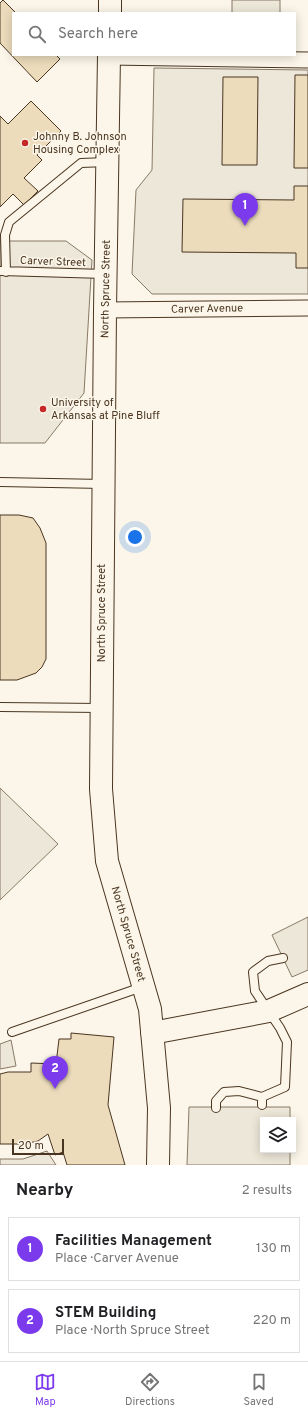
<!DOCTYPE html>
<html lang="en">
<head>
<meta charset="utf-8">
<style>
	body { margin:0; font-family:Overpass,sans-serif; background:#f6f6f6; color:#202124 }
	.controls { position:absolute; right:12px; bottom:12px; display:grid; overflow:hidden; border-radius:0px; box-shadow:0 2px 10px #0003 }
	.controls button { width:36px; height:36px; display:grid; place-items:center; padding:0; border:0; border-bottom:1px solid #e0e0e0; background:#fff; color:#202124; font:20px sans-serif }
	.scale { position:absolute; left:12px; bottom:10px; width:52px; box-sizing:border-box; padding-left:4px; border:2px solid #4a3520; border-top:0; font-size:11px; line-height:14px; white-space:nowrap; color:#4a3520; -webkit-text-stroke:3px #fbf6e9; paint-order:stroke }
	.you { position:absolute; left:135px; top:537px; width:14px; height:14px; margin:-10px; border:3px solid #fff; border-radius:50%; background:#1a73e8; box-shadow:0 0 0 6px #1a73e833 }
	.badge { display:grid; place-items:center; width:26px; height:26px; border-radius:50%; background:#7c3aed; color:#fff; font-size:13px; font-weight:700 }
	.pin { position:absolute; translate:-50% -33px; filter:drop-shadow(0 1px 2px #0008) }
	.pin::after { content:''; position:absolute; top:21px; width:14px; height:12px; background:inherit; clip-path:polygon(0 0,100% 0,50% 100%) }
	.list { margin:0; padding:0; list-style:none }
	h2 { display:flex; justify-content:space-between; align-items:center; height:52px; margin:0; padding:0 16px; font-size:17px }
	h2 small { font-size:13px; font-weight:400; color:#757577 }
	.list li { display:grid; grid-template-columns:26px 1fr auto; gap:12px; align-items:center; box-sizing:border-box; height:64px; margin:0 8px 8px; padding:0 8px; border:1px solid #e0e0e0; border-radius:0px }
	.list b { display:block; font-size:15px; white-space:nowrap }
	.list p { margin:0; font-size:13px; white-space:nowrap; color:#757577 }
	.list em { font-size:13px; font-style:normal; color:#757577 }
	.icon { flex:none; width:22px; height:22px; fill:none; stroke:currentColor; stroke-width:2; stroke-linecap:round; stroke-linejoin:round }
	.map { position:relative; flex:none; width:308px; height:1165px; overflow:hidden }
	.search { position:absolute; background:#fff; box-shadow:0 2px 10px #0003; left:12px; right:12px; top:12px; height:44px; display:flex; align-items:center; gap:10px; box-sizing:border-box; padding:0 14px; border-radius:0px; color:#757577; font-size:15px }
	.sheet { height:196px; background:#fff }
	nav { display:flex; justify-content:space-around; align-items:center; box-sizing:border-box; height:56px; border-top:1px solid #e0e0e0; background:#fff; font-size:11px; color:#757577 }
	nav a { display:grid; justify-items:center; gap:2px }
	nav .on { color:#7c3aed }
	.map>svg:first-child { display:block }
	.parking { fill:#ede7d9; stroke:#887966 }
	.building { fill:#ecdcbc; stroke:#4a3520 }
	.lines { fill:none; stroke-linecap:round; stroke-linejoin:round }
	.lane-casing { stroke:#4a3520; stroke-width:10 }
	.street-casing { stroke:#4a3520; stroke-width:17 }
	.secondary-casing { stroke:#4a3520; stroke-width:24 }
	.lane { stroke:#fbf6e9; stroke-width:8 }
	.street { stroke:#fbf6e9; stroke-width:15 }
	.secondary { stroke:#fbf6e9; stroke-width:22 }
	.poi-dot { fill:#c62828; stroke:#fbf6e9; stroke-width:1.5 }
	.labels { text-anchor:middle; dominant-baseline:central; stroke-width:3; stroke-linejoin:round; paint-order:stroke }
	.poi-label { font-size:11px; fill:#4a3520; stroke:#fbf6e9; text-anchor:start }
	.street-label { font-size:11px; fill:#4a3520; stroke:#fbf6e9 }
</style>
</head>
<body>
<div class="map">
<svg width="308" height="1165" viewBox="0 0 308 1165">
	<rect width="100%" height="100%" fill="#fbf6e9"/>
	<path class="parking" d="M 232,0 L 280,0 L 280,13 L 232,13 Z
		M 154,68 L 308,70 L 308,294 L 152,294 L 132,274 L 136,190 L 152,170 Z
		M 0,241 L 66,241 L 92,260 L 84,393 L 45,443 L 0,443 Z
		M 0,788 L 58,844 L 0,900 Z
		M 308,917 L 308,970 L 292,977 L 272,935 Z
		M 11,1040 L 16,1066 L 0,1069 L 0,1044 Z
		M 189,1107 L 290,1107 L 290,1120 L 263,1120 L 263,1150 L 290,1150 L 290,1165 L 187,1165 Z
		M 47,1151 L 56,1165 L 0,1165 L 0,1159 L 23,1159 Z"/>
	<path class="building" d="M 3,0 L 16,13 L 13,13 L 13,55 L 56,55 L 60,59 L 37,82 L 0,43 L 0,3 Z
		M 295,75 L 308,75 L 308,168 L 294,168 Z
		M 223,77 L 258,77 L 257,165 L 222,165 Z
		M 31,101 L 61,131 L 37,155 L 42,160 L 24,178 L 38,191 L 24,205 L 13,194 L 0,207 L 0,116 L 8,124 Z
		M 294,186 L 308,186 L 308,268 L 296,268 L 296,253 L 182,252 L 183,199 L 294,200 Z
		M 0,515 L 19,515 L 33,518 L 40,528 L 46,543 L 46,659 L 42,667 L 36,673 L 17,680 L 0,680 Z
		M 71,1033 L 114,1037 L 108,1105 L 125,1165 L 67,1165 L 63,1152 L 55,1155 L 48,1134 L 38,1141 L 24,1144 L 0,1144 L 0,1074 L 8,1072 L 31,1072 L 31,1063 L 56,1064 L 59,1039 L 71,1039 Z"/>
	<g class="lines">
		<defs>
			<path id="lane" d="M 1,271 L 105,274
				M 6,272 L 5,235 L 9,222 L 81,163 L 107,162
				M 0,482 L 103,484
				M 0,707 L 101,708
				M 12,1032 L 142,987
				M 262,1097 L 262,1105
				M 216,1108 L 216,1101 L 224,1092 L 239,1091 L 262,1097 L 285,1087 L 287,1042 L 280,1028 L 255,991 L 253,972 L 268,961 L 283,958"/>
			<path id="street" d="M 109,57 L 308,60
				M 105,310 L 308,308"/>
			<path id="secondary" d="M 110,13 L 110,0
				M 109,55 L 105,310 L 101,789 L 107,861 L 150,1009 L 159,1108 L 158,1165
				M 152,1033 L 269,1011 L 308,994"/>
		</defs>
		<use href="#lane" class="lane-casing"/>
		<use href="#street" class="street-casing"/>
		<use href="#secondary" class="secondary-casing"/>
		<use href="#lane" class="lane"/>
		<use href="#street" class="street"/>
		<use href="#secondary" class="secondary"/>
	</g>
	<g class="poi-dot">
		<circle cx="25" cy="143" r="4"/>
		<circle cx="43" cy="409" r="4"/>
	</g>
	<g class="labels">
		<g class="poi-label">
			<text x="33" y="137">Johnny B. Johnson<tspan x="33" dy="13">Housing Complex</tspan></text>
			<text x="51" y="403">University of<tspan x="51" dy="13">Arkansas at Pine Bluff</tspan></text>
		</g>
		<g class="street-label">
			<text transform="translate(53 262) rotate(2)">Carver Street</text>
			<text transform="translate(106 289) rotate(-89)">North Spruce Street</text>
			<text transform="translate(207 309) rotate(-1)">Carver Avenue</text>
			<text transform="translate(102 613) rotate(-90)">North Spruce Street</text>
			<text transform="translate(128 934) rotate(74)">North Spruce Street</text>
		</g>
	</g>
</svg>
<div class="controls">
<button><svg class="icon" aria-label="layers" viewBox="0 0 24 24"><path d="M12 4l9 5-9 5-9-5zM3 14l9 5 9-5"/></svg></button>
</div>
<div class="scale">20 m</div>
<div class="you"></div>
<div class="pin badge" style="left:245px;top:226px">1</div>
<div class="pin badge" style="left:55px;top:1089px">2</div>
<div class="search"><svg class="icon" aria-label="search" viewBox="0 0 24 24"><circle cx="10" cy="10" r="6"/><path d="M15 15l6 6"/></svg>Search here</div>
</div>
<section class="sheet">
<h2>Nearby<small>2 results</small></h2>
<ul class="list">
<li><span class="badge">1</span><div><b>Facilities Management</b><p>Place · Carver Avenue</p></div><em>130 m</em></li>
<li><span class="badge">2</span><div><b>STEM Building</b><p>Place · North Spruce Street</p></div><em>220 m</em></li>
</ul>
</section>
<nav>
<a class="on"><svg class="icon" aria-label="map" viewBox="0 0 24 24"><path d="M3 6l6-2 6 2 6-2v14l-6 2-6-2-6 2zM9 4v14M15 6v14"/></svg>Map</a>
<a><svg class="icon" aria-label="directions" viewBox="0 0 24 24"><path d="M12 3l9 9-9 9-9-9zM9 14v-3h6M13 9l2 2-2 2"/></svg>Directions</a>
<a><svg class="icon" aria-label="saved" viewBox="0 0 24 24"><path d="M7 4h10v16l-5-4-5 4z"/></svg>Saved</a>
</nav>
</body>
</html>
